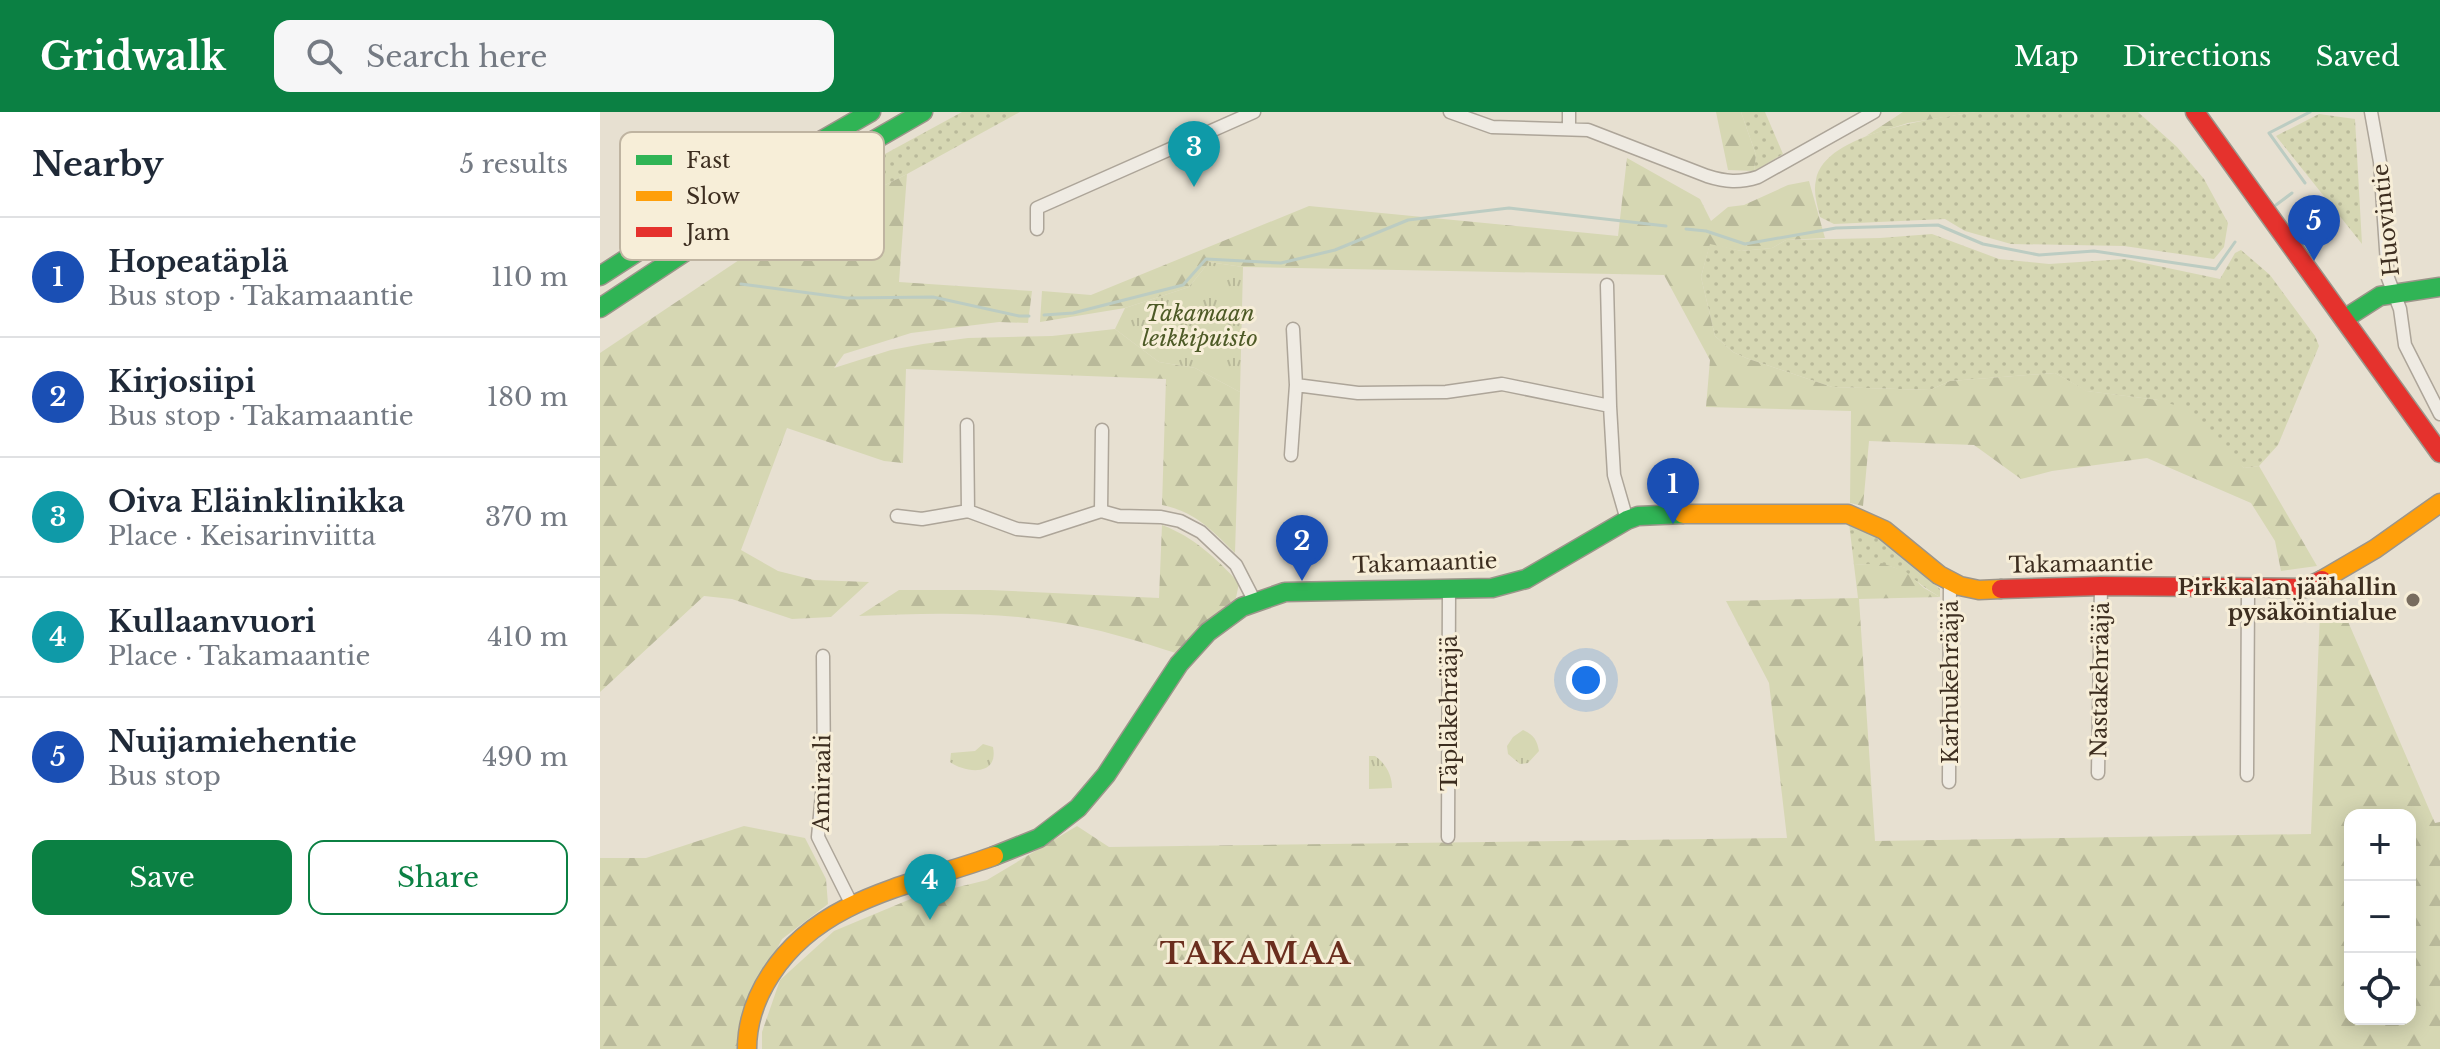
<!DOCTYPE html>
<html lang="en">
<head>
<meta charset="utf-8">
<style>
	body { margin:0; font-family:"Libre Baskerville",serif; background:#f6f6f7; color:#1f2937 }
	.controls { position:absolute; right:24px; bottom:24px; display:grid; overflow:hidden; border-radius:16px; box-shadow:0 4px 20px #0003 }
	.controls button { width:72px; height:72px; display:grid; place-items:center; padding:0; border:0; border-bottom:2px solid #e0e1e3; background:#fff; color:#1f2937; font:40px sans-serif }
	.you { position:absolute; left:986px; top:568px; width:28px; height:28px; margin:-20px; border:6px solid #fff; border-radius:50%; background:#1a73e8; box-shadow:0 0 0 12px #1a73e833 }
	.badge { display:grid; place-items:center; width:52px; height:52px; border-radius:50%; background:#0b8043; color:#fff; font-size:26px; font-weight:700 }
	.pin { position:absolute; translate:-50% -66px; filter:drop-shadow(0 2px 4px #0008) }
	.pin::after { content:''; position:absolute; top:42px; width:28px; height:24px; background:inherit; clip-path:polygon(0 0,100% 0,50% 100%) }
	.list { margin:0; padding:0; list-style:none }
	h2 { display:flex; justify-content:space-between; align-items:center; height:104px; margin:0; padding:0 32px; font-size:34px }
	h2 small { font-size:26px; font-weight:400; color:#747a83 }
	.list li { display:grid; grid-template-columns:52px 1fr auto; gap:24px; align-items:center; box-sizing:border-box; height:120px; padding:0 32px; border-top:2px solid #e0e1e3 }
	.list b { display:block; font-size:30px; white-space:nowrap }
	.list p { margin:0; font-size:26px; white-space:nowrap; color:#747a83 }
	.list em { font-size:26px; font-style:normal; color:#747a83 }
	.actions { display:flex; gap:16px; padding:24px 32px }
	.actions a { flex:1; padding:18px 0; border:2px solid #0b8043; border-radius:16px; text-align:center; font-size:28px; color:#0b8043 }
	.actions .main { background:#0b8043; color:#fff }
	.icon { flex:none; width:44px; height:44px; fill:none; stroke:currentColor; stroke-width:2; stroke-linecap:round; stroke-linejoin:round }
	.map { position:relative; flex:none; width:1840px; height:937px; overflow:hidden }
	header { display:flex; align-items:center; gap:48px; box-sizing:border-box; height:112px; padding:0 40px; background:#0b8043; color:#fff }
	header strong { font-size:38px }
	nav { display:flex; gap:44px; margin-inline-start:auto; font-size:28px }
	.search { width:560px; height:72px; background:#f6f6f7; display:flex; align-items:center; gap:20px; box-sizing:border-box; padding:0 28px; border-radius:16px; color:#747a83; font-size:30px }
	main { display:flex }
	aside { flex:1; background:#fff }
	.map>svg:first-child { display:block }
	.grass { fill:url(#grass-dots) }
	.forest { fill:url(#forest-firs); fill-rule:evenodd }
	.park { fill:url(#park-tufts) }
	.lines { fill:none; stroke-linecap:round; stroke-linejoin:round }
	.stream { stroke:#bcccc2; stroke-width:3 }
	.street-casing { stroke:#ada599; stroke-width:15 }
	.fast-casing { stroke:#9c958a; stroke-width:21 }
	.slow-casing { stroke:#9c958a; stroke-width:21 }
	.jam-casing { stroke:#9c958a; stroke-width:21 }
	.street { stroke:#efebe3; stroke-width:12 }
	.fast { stroke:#30b455; stroke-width:18 }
	.slow { stroke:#ff9f0a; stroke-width:18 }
	.jam { stroke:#e5322d; stroke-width:18 }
	.poi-dot { fill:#786c5e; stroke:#f7eed8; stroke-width:3 }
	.labels { text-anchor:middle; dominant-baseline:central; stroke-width:6; stroke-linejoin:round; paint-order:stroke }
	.street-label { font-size:22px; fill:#3d2e20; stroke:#f7eed8 }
	.park-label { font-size:22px; font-style:italic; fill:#4d5a26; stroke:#f7eed8 }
	.poi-label { font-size:22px; font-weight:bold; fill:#3d2e20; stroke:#f7eed8; text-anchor:end }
	.district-label { font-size:30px; font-weight:bold; letter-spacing:2px; fill:#6b2e1e; stroke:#f7eed8 }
	.key { fill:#f7eed8; stroke:#bfb4a1; stroke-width:2 }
	.key-label { font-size:22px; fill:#3d2e20 }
</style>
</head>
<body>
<header>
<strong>Gridwalk</strong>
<div class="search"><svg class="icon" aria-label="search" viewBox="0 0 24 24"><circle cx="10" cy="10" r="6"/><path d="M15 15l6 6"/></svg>Search here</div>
<nav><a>Map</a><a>Directions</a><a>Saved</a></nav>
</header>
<main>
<aside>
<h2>Nearby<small>5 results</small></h2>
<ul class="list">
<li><span class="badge" style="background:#1a4fb4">1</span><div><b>Hopeatäplä</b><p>Bus stop · Takamaantie</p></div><em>110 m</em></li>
<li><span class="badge" style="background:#1a4fb4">2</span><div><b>Kirjosiipi</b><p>Bus stop · Takamaantie</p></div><em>180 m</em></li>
<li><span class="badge" style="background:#0f9aa8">3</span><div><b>Oiva Eläinklinikka</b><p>Place · Keisarinviitta</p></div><em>370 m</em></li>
<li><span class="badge" style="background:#0f9aa8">4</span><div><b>Kullaanvuori</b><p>Place · Takamaantie</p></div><em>410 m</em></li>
<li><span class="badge" style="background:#1a4fb4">5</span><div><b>Nuijamiehentie</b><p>Bus stop</p></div><em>490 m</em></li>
</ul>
<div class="actions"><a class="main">Save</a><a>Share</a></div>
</aside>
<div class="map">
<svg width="1840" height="937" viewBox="0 0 1840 937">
	<defs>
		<pattern id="grass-dots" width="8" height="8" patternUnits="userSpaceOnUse" patternTransform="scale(2)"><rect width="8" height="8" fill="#d6d7b3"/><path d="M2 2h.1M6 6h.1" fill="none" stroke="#b9b99a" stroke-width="1.8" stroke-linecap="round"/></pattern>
		<pattern id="forest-firs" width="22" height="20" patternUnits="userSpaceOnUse" patternTransform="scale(2)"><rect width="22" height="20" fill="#d6d7b3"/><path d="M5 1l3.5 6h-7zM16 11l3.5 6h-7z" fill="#b9b99a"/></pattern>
		<pattern id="park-tufts" width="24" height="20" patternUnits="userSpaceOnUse" patternTransform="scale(2)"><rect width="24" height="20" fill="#d6d7b3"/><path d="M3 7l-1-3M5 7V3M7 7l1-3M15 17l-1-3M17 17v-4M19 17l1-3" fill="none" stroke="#b9b99a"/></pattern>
	</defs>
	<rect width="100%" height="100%" fill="#e7e0d1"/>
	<path class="grass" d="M 362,0 L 420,0 L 307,62 L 145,144 L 128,132 L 228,73 Z
		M 1141,0 L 1165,0 L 1183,42 L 1154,59 L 1156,43 Z
		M 1376,0 L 1538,0 L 1577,35 L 1604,67 L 1628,111 L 1624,135 L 1614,147 L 1524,134 L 1411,132 L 1365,119 L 1345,107 L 1234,112 L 1220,105 C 1217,92 1213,80 1216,68 C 1224,20 1337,6 1376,0 Z
		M 1719,2 L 1755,7 L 1762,132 L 1676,24 Z
		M 1332,122 L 1399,147 L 1449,152 L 1525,147 L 1620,167 L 1635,141 L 1641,138 L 1670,163 L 1715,224 L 1719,234 L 1678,333 L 1659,354 L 1644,356 L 1558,288 L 1486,279 L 1455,261 L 1350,269 L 1330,278 L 1232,275 L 1146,246 L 1133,240 L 1115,224 L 1101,165 L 1110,131 L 1141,139 L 1172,136 L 1186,128 L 1280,126 Z
		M 1249,411 C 1285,423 1313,451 1340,477 L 1340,485 C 1301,462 1305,449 1254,453 Z"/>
	<path class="forest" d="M 1116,0 L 1141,0 L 1156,43 L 1154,59 L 1128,58 Z
		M 1303,0 L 1376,0 L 1308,11 L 1266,24 Z
		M 1027,46 L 1100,87 L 1111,109 L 1128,95 L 1144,93 L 1188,73 L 1209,69 L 1225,126 L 1186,128 L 1172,136 L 1141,139 L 1110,132 L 1101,165 L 1115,224 L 1133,240 L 1146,246 L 1232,275 L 1330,278 L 1350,269 L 1455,261 L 1487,279 L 1558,288 L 1581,295 L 1644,356 L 1659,354 L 1717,454 L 1681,459 L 1675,429 L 1651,391 L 1547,346 L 1452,359 L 1421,367 L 1374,333 L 1269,329 L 1263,394 L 1250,391 L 1251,299 L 1106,295 L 1110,248 L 1064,163 L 643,155 L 609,150 L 589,175 L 525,196 L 440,210 L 442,179 L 491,183 L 709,94 L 1018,124 Z
		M 307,62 L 299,170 L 432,179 L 428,211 L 399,210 L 311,221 L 244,242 L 234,256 L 291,238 L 323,232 L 368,226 L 452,224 L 515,217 L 559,250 L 595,256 L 640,280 L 635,441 C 611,418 596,400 562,393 L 566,267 L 306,257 L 303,351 L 284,349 L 187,316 L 141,438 L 178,459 L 214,468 L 269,470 L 231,505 L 192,507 L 132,487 L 104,484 L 0,580 L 0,241 L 145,144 Z
		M 562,413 C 594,425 616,446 639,471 L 636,486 L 601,514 L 579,542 C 538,529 497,516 455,510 C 390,499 324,501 259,504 L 299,478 L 390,478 L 559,486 Z
		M 1281,451 L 1305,459 L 1324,476 L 1340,485 L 1259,487 L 1275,729 L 1711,722 L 1720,500 L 1743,498 L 1835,711 L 1840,710 L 1840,937 L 162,937 L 162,920 L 180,868 L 234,819 L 313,786 L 387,768 L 477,714 L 509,735 L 1187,726 L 1169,571 L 1126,489 L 1258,486 L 1254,453 ZM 1750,703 L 1810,703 L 1810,907 L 1750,907 Z
		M 144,714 L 205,726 L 226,767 L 228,792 L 182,827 L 150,889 L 141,937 L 0,937 L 0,746 L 46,746 Z"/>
	<path class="park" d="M 609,150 L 643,155 L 640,280 L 595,256 L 559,250 L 515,217 L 525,196 L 589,175 Z
		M 923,618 C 934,623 937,628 939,639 L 928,651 L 920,652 L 908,642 L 907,634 L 913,625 Z
		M 383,632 L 393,635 C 399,665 365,661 350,650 L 351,641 L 375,639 Z
		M 769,644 L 775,644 C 786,652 792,663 792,676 L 769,677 Z"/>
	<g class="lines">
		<path class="stream" d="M 1705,71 L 1669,21 L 1710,0
			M 1676,93 L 1692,81
			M 1086,117 L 1106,119 L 1145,132 L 1236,116 L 1338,113 L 1383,132 L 1439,143 L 1494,139 L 1616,157 L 1635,130
			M 141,172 L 247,186 L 333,185 L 419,204 L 429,204
			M 444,203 L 473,201 L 583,173 L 606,147 L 681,151 L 735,138 L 808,108 L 909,96 L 1066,114"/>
		<defs>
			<path id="street" d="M 850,0 L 892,15 L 988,18 L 1107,64 C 1126,70 1139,71 1158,65 L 1274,0
				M 1771,0 L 1780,50 L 1788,166 L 1800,197 L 1805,233 L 1840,302
				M 969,16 L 969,0
				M 437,117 L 437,96 L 654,0
				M 1007,173 L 1010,294
				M 696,273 L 758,281 L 846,280 L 902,272 L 1010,294 L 1014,363 L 1027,408
				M 367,313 L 368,399
				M 691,343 L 696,273 L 693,217
				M 501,399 L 502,318
				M 297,404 L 322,407 L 368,399 L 417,417 L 439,419 L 501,399 L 519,404 L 561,405 L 580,409 L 601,420 L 636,453 L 654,488
				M 223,544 L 224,660 L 218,725 L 251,791
				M 1498,661 L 1501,474
				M 1647,663 L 1648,477
				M 1349,670 L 1350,470
				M 848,725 L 849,477"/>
			<path id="fast" d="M 0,164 L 111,92 L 271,0
				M 0,196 L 118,118 L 323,0
				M 1744,207 L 1780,184 L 1840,175
				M 394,744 L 439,726 L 478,696 L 506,663 L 579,552 L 608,520 L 642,495 L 685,480 L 892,476 L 926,467 L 1027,408 L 1038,404 L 1083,402"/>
			<path id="slow" d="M 1083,402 L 1248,402 L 1284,418 L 1339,463 L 1360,474 L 1379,478 L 1401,477
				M 1722,468 L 1775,437 L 1840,391
				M 147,937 C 147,910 156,885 171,862 C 221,785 314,773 394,744"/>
			<path id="jam" d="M 1595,0 L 1840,341
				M 1401,477 L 1501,474 L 1705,476 L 1722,468"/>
		</defs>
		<use href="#street" class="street-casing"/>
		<use href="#fast" class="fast-casing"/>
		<use href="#slow" class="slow-casing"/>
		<use href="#jam" class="jam-casing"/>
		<use href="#street" class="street"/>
		<use href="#fast" class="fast"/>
		<use href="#slow" class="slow"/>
		<use href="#jam" class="jam"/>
	</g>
	<circle class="poi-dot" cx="1813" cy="488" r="8"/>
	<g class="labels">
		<g class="street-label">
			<text transform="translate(1786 108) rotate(-96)">Huovintie</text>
			<text transform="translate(825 451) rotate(-2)">Takamaantie</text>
			<text transform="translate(1481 452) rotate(-1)">Takamaantie</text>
			<text transform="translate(1500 568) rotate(-89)">Nastakehrääjä</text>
			<text transform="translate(1350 570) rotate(-90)">Karhukehrääjä</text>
			<text transform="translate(849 601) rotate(-90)">Täpläkehrääjä</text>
			<text transform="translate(222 671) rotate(-89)">Amiraali</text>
		</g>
		<g class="park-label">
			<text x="600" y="201">Takamaan<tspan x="600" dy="25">leikkipuisto</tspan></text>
		</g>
		<g class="poi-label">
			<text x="1797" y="475">Pirkkalan jäähallin<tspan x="1797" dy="25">pysäköintialue</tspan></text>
		</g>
		<g class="district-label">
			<text x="656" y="841">TAKAMAA</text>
		</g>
	</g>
	<rect x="20" y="20" width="264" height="128" rx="12" class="key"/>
	<rect x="36" y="43" width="36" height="10" fill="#30b455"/>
	<rect x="36" y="79" width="36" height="10" fill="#ff9f0a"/>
	<rect x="36" y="115" width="36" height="10" fill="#e5322d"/>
	<g class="key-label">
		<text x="86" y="56">Fast</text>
		<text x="86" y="92">Slow</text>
		<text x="86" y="128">Jam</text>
	</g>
</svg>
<div class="controls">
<button>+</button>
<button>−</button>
<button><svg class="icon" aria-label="locate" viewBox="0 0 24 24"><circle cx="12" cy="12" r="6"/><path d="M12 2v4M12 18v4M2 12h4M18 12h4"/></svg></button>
</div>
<div class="you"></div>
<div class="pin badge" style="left:1073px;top:412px;background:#1a4fb4">1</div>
<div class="pin badge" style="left:702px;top:469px;background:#1a4fb4">2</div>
<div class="pin badge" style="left:594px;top:75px;background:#0f9aa8">3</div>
<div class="pin badge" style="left:330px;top:808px;background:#0f9aa8">4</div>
<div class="pin badge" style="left:1714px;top:149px;background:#1a4fb4">5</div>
</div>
</main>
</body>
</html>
